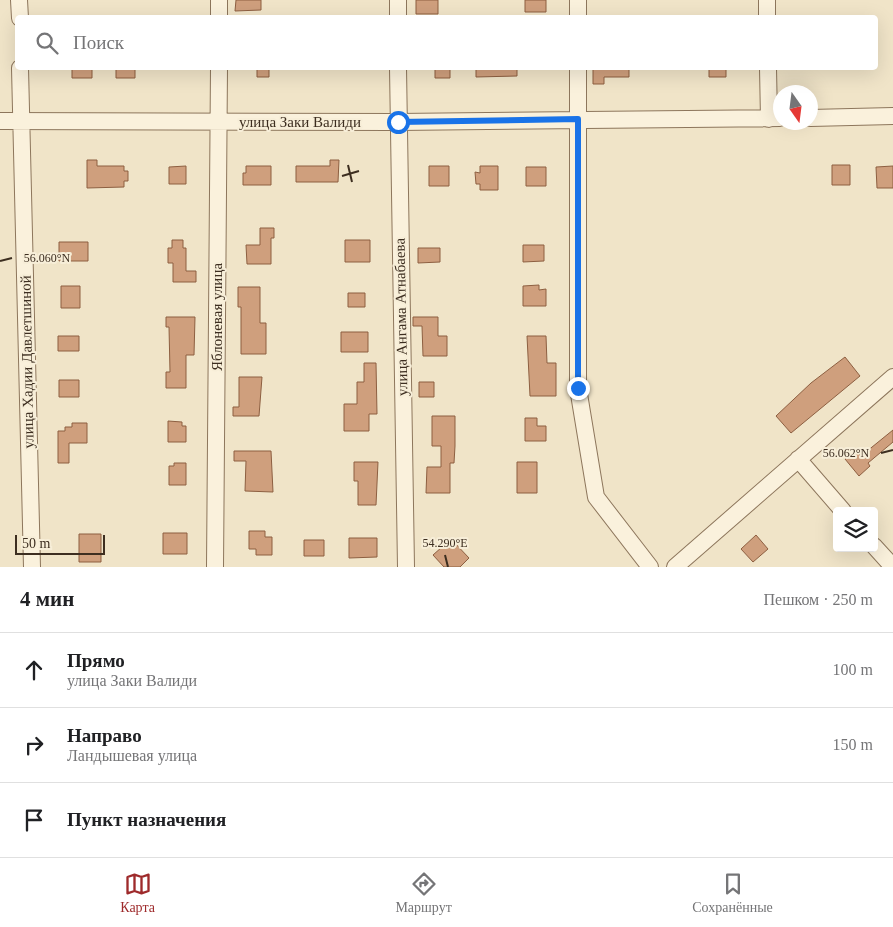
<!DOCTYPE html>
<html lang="ru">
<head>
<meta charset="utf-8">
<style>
	body { margin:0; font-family:Georgia,serif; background:#f2f2f2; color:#202124 }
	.controls { position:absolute; right:15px; bottom:15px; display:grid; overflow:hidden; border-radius:5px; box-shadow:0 5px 20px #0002 }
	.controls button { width:45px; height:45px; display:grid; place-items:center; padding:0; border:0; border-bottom:1px solid #e0e0e0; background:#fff; color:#202124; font:25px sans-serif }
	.compass { position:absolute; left:773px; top:85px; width:45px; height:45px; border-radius:50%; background:#fff; box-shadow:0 5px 20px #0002; rotate:166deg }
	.scale { position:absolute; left:15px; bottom:12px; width:90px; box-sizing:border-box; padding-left:5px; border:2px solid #3d2e20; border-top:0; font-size:14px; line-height:18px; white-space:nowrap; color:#3d2e20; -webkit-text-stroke:4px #f7eed8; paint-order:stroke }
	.stop { position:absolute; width:15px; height:15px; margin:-11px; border:4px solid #1a73e8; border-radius:50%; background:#fff }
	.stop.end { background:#1a73e8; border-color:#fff; box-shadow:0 1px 5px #0008 }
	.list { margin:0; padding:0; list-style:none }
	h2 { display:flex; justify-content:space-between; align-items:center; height:65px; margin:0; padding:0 20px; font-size:21px }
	h2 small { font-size:16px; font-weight:400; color:#757577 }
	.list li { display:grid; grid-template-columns:32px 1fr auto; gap:15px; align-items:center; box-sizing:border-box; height:75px; padding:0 20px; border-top:1px solid #e0e0e0 }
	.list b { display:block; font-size:19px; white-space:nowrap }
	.list p { margin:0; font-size:16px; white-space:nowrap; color:#757577 }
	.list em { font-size:16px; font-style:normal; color:#757577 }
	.icon { flex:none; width:28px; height:28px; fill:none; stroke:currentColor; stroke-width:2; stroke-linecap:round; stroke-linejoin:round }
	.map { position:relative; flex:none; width:893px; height:567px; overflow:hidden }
	.search { position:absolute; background:#fff; box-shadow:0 5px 20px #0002; left:15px; right:15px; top:15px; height:55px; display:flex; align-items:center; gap:12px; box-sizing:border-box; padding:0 18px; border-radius:5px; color:#757577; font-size:19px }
	.sheet { height:290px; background:#fff }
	nav { display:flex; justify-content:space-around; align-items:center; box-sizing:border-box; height:70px; border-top:1px solid #e0e0e0; background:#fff; font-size:14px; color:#757577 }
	nav a { display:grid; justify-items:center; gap:2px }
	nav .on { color:#9e2a2b }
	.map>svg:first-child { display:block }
	.building { fill:#cf9f7d; stroke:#8d5f41 }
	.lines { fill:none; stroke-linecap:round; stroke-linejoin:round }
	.minor-casing { stroke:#8d765c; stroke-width:18 }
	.minor { stroke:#faf1dc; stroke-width:16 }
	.route { stroke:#1a73e8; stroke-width:6 }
	.ticks { fill:none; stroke:#3d2e20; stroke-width:2 }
	.labels { text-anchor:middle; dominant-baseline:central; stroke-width:4; stroke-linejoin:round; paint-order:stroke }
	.street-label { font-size:15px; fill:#3d2e20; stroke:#f7eed8 }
	.ticks-label { font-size:12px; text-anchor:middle; fill:#3d2e20; stroke:#f7eed8; stroke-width:4; stroke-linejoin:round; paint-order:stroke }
</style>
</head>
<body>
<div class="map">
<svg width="893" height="567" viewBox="0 0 893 567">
	<rect width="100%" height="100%" fill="#f0e4c8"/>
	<path class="building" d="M 236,0 L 261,0 L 261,10 L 235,11 Z
		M 416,0 L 438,0 L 438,14 L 416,14 Z
		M 525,0 L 546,0 L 546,12 L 525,12 Z
		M 72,68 L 92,68 L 92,78 L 72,78 Z
		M 116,68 L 135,68 L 135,78 L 116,78 Z
		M 257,68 L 269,68 L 269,77 L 257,77 Z
		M 435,68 L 450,68 L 450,78 L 435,78 Z
		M 476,68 L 517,68 L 517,76 L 476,77 Z
		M 593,68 L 629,68 L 629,77 L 604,77 L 604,84 L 593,84 Z
		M 709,68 L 726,68 L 726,77 L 709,77 Z
		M 87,160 L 97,160 L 97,166 L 124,166 L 124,171 L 128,171 L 128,181 L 124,181 L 124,187 L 87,188 Z
		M 330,160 L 339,160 L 338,182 L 296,182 L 296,166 L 330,166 Z
		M 832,165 L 850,165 L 850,185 L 832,185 Z
		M 186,166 L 186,184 L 169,184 L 169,167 Z
		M 246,166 L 271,166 L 271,185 L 243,185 L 243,173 L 246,173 Z
		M 429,166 L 449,166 L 449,186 L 429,186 Z
		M 480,166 L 498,166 L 498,190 L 480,190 L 480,184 L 476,184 L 475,172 L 480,173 Z
		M 893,166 L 893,188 L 877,188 L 876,167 Z
		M 526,167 L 546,167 L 546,186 L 526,186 Z
		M 260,228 L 274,228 L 274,238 L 271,238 L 271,264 L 247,264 L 246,245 L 260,245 Z
		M 172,240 L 183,240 L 183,248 L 186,248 L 186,271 L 196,271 L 196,282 L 173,282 L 173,263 L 168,263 L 168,248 L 172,248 Z
		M 345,240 L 370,240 L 370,262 L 345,262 Z
		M 59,242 L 88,242 L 88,261 L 59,261 Z
		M 523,245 L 544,245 L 544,261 L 523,262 Z
		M 418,248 L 440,248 L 440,262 L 418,263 Z
		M 539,285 L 539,290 L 546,289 L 546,306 L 523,306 L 523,286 Z
		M 61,286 L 80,286 L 80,308 L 61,308 Z
		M 238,287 L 260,287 L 260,323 L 266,323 L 266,354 L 241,354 L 241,307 L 238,307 Z
		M 348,293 L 365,293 L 365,307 L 348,307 Z
		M 166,317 L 195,317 L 194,355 L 186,355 L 186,388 L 166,388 L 166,372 L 170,372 L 169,327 L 166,327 Z
		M 413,317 L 438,317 L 438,336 L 447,336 L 447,356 L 423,356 L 422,326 L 413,326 Z
		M 341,332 L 368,332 L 368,352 L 341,352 Z
		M 58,336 L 79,336 L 79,351 L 58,351 Z
		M 527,336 L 546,336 L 547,363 L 556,363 L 556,396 L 530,396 Z
		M 845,357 L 860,376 L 791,433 L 776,416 L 811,383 Z
		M 364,363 L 376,363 L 377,414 L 369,414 L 369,431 L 344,431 L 344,404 L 357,404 L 357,382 L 364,382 Z
		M 239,377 L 262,377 L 259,416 L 233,416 L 233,407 L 239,407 Z
		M 59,380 L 79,380 L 79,397 L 59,397 Z
		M 419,382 L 434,382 L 434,397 L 419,397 Z
		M 432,416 L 455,416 L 455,446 L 454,463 L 450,463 L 450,493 L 426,493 L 427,467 L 441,467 L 441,446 L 432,446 Z
		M 525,418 L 537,418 L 537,426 L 546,426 L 546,441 L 525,441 Z
		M 168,421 L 182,422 L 182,426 L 186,426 L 186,442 L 168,442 Z
		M 72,423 L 87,423 L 87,443 L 69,443 L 69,463 L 58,463 L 58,431 L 65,431 L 65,427 L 72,427 Z
		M 893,430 L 893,442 L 868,463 L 870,466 L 859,476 L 845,459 L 856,450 L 861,456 Z
		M 234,451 L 271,451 L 273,492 L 245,491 L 246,461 L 234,461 Z
		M 354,462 L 378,462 L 376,505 L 358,505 L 358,481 L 354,481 Z
		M 517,462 L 537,462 L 537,493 L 517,493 Z
		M 174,463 L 186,463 L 186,485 L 169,485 L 169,466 L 174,466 Z
		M 249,531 L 265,531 L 265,537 L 272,537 L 272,555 L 256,555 L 256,549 L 249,549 Z
		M 163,533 L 187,533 L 187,554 L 163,554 Z
		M 79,534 L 101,534 L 101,562 L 79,562 Z
		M 756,535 L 768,549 L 753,562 L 741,549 Z
		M 349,538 L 377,538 L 377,557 L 349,558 Z
		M 451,539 L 469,558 L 460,567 L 444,567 L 433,555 Z
		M 304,540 L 324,540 L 324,556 L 304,556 Z"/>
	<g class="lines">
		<defs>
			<path id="minor" d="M 19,0 L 20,18
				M 398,0 L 398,18
				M 767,0 L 767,18
				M 219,18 L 219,0
				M 578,18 L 578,0
				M 20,68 L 32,567
				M 398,68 L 406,567
				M 578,68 L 578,388 L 596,497 L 650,567
				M 768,68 L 769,119
				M 810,118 L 893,116
				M 0,121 L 398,122 L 780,118
				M 798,459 L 843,511
				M 874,546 L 893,567
				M 215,567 L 219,68
				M 675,567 L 893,377"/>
		</defs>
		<use href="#minor" class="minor-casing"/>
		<use href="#minor" class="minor"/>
	</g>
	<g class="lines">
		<path class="route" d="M 398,122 L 578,119 L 578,388"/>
	</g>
	<path class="ticks" d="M 348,165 L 352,182M 342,176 L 359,171M 0,261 L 12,258M 881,453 L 893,450M 445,555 L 448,567"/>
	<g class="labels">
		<g class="street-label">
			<text x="300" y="122">улица Заки Валиди</text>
			<text transform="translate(217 317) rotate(-90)">Яблоневая улица</text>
			<text transform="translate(401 317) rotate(-91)">улица Ангама Атнабаева</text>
			<text transform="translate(27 362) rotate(-91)">улица Хадии Давлетшиной</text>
		</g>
	</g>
	<g class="ticks-label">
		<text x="47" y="262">56.060°N</text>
		<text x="846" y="457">56.062°N</text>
		<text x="445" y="547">54.290°E</text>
	</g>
</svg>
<div class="controls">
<button><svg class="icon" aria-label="layers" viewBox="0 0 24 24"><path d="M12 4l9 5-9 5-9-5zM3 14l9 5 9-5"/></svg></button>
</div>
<svg class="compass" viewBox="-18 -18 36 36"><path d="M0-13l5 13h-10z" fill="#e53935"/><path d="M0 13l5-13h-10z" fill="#757577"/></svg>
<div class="scale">50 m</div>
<div class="stop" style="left:398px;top:122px"></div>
<div class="stop end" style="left:578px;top:388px"></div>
<div class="search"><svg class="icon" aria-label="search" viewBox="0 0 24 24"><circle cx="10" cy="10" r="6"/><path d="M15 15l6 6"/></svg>Поиск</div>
</div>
<section class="sheet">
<h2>4 мин<small>Пешком · 250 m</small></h2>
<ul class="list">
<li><svg class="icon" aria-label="ahead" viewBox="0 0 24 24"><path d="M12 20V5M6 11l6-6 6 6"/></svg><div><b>Прямо</b><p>улица Заки Валиди</p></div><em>100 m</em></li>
<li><svg class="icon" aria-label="right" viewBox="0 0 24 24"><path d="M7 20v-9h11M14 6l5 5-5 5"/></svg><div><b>Направо</b><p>Ландышевая улица</p></div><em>150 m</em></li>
<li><svg class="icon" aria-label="arrive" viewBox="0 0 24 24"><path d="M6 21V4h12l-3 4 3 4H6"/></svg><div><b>Пункт назначения</b></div></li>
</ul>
</section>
<nav>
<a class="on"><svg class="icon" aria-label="map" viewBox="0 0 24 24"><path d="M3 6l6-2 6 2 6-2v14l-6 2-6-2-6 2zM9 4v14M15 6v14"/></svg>Карта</a>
<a><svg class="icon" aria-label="directions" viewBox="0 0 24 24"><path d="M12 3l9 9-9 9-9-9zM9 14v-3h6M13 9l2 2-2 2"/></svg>Маршрут</a>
<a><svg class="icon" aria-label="saved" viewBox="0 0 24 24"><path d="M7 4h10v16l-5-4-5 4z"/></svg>Сохранённые</a>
</nav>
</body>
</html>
